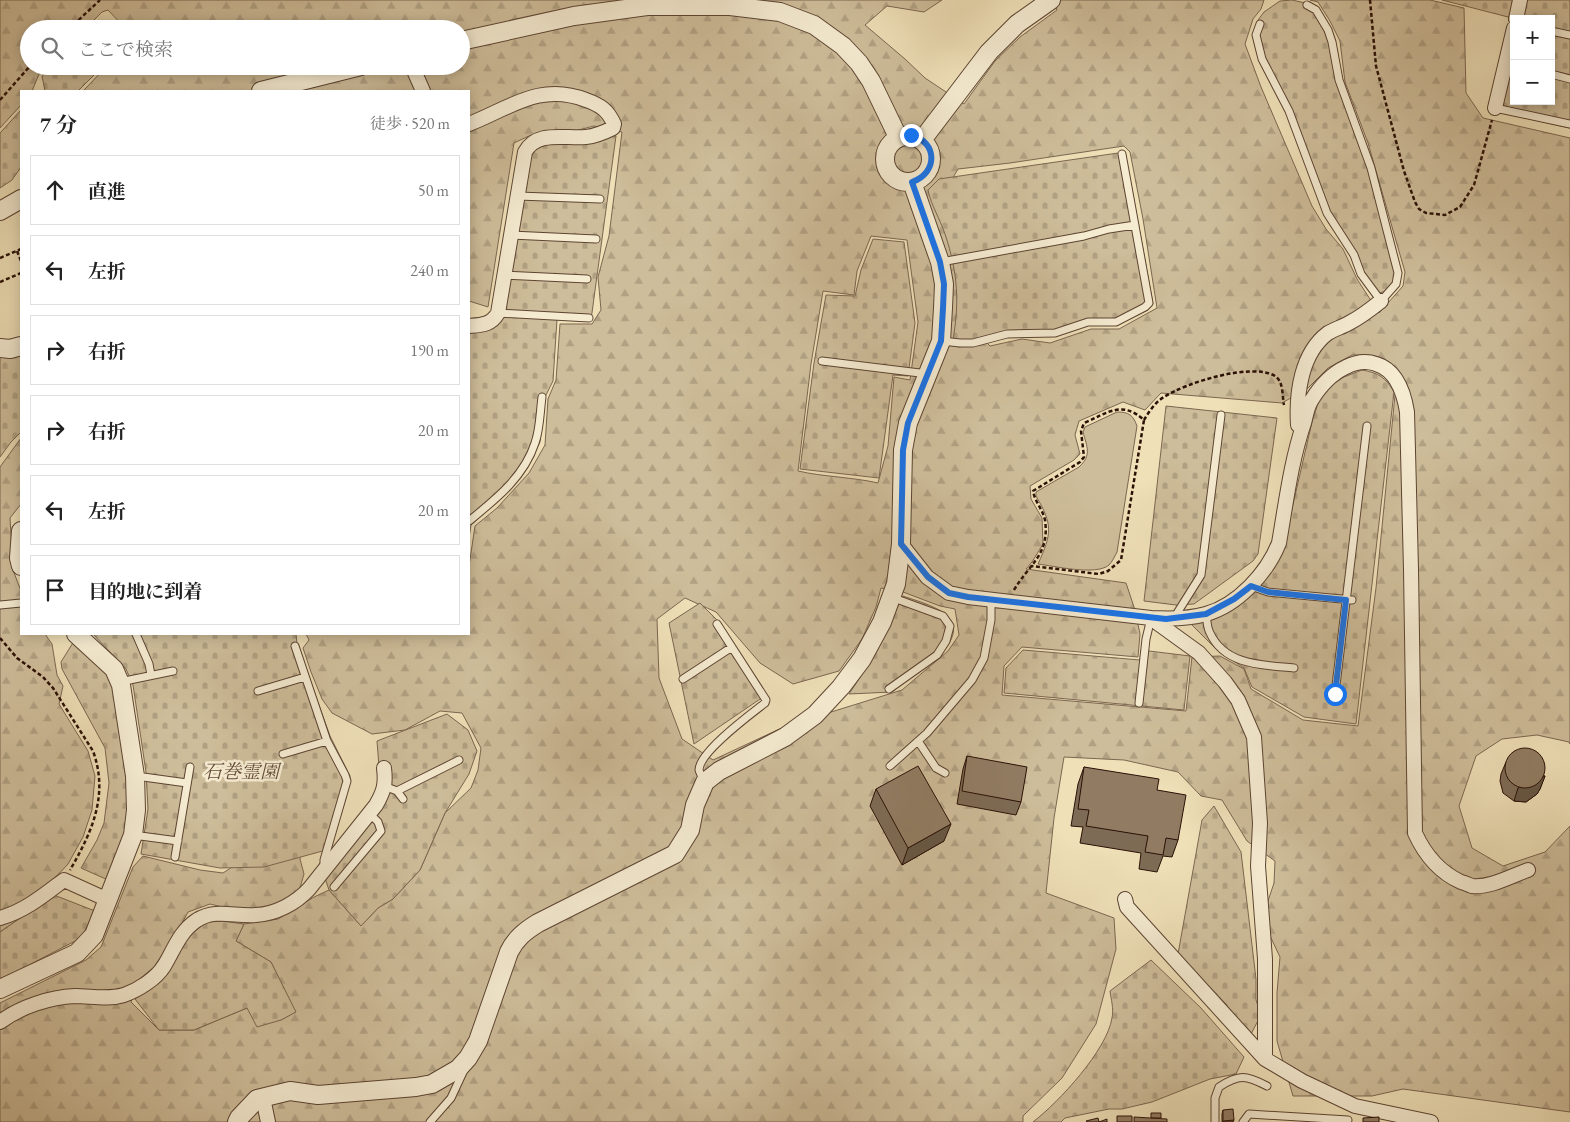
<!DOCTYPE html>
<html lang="ja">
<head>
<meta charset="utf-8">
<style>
	body { margin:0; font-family:"EB Garamond","Noto Serif JP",serif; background:#f2f2f2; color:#222 }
	.controls { position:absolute; right:15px; top:15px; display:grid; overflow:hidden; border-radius:0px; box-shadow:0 2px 12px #0003 }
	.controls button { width:45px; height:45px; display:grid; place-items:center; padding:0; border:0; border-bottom:1px solid #e0e0e0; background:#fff; color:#222; font:25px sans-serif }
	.stop { position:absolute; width:15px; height:15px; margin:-11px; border:4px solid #1a73e8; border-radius:50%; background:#fff }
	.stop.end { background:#1a73e8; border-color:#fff; box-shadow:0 1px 5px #0008 }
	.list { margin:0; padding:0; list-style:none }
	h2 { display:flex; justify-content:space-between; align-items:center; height:65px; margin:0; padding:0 20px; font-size:21px }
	h2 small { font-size:16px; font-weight:400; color:#767676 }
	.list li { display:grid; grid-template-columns:32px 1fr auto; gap:15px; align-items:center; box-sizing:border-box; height:70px; margin:0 10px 10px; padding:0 10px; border:1px solid #e0e0e0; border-radius:0px }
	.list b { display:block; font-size:19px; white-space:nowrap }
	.list em { font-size:16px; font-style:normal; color:#767676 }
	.icon { flex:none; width:28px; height:28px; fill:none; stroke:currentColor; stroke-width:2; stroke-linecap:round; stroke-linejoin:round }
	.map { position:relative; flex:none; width:1570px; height:1122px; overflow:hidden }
	.search { position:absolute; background:#fff; box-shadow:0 2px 12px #0003; left:20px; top:20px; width:450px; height:55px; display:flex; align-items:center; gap:12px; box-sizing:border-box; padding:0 18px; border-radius:28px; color:#767676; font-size:19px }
	.panel { position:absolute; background:#fff; box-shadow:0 2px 12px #0003; left:20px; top:90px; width:450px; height:545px; border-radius:0px }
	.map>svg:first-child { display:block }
	.grass { fill:#cebd9a; stroke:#7c6650 }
	.forest { fill:url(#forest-firs); stroke:#7c6650; fill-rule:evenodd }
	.cemetery { fill:url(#cemetery-stones); stroke:#7c6650; fill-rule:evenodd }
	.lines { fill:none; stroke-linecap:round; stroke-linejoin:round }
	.service-casing { stroke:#5c4432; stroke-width:9 }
	.minor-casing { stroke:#5c4432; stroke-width:16 }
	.tertiary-casing { stroke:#5c4432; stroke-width:20 }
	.path { stroke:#2b1006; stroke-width:2.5; stroke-dasharray:4 2.5; stroke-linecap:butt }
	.service { stroke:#f5ebd1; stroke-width:7 }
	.minor { stroke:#f5ebd1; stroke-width:14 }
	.tertiary { stroke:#f5ebd1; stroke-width:18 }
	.wall { fill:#7d6b55; stroke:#2b1006 }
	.shaded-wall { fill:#665745; stroke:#2b1006 }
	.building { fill:#917c63; stroke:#2b1006 }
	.route { stroke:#1a73e8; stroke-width:6 }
	.labels { text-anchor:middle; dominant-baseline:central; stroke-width:5; stroke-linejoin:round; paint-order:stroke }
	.park-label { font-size:19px; font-style:italic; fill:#644d3a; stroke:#f5ebd1 }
</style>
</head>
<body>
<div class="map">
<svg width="1570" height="1122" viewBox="0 0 1570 1122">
	<defs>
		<pattern id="forest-firs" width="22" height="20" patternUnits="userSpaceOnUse" patternTransform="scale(1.25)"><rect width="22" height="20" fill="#cebd9a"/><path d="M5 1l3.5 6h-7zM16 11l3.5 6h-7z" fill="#b1a183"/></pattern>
		<pattern id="cemetery-stones" width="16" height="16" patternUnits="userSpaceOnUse" patternTransform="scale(1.25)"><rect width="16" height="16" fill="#cebd9a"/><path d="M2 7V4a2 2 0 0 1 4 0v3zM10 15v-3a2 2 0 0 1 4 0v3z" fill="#b1a183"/></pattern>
	</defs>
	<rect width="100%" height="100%" fill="#efe0b8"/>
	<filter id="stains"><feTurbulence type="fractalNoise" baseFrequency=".004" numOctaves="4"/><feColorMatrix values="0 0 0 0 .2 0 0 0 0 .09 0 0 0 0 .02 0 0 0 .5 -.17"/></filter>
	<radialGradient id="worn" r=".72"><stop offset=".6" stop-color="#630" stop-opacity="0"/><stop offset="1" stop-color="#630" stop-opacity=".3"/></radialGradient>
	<path class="grass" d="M 1117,412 C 1129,412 1133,415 1137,426 L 1117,552 C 1115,556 1112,562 1109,565 C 1096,576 1054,566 1038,564 C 1052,533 1053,525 1036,496 L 1036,492 L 1079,467 C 1092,455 1087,447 1083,432 L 1085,427 Z"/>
	<path class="forest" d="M 0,0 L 942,0 L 924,12 L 887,6 L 865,25 L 905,59 L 925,78 L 964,104 L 995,61 L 1020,37 L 1057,10 L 1053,0 L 1264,0 L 1261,9 L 1253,19 L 1245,44 L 1261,87 L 1312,206 L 1326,229 L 1343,249 L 1357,279 L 1379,313 L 1403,286 L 1405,272 L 1368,143 L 1345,82 L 1340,41 L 1330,21 L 1318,2 L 1310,0 L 1430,0 L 1464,8 L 1466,93 L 1483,118 L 1570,138 L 1570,744 L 1569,742 L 1537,735 L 1502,739 L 1476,756 L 1459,806 L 1472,848 L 1503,866 L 1545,852 L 1570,826 L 1570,1112 L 1403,1089 L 1372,1096 L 1293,1096 L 1277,1041 L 1277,993 L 1280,957 L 1262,919 L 1274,883 L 1275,861 L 1247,841 L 1222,800 L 1201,796 L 1178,772 L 1124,760 L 1064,757 L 1054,818 L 1046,893 L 1114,918 L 1116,949 L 1096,1024 L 1062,1078 L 1023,1116 L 1023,1122 L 0,1122 L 0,1003 L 86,960 L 101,947 L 133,867 L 143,856 L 200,870 L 223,873 L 249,856 L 303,839 L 300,859 L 304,874 L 299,891 L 285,903 L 258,912 L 235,910 L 210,904 L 188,912 L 179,929 L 154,967 L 137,981 L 131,1002 L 159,1030 L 194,1030 L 247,1008 L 281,1020 L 295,1012 L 271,962 L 236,941 L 244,924 L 278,919 L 314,897 L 329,890 L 361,926 L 378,908 L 393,899 L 420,870 L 445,813 L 471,788 L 478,770 L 481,748 L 462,713 L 440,711 L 405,730 L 372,734 L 332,713 L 322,699 L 311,672 L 303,648 L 309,640 L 306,634 L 469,634 L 469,566 L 475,526 L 497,508 L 529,473 L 545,445 L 548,399 L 556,380 L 560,324 L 592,324 L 601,310 L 598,277 L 609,236 L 622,132 L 594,126 L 563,134 L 531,135 L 514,143 L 488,307 L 469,301 L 469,91 L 83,91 L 107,66 L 461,66 L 461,29 L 126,29 L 108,10 L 102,12 L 85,29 L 29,29 L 29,66 L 47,66 L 39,74 L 32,91 L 21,91 L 21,105 L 0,128 ZM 1124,146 L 1130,152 L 1143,219 L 1157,308 L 1119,329 L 1091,329 L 1050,343 L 1022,339 L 990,346 L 979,335 L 948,186 L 958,169 L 1010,163 ZM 871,236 L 907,240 L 918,322 L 910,380 L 894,377 L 888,446 L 878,483 C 852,477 824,477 798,471 L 811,364 L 823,291 L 854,295 L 857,271 ZM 1352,355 C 1380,355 1387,355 1403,379 L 1395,395 L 1376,588 L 1358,726 L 1303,720 L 1251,689 L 1244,669 L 1220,656 L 1192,657 L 1186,711 L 1002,695 L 1004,666 L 1022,647 L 1138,657 L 1140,634 L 1135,610 L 1126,583 L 1026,569 L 1032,562 L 1043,544 L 1042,518 L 1031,499 L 1030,486 L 1074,460 L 1080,454 L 1075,435 L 1079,421 L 1123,402 L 1145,410 L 1161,393 L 1282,403 L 1308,388 L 1328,368 ZM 881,588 L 903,592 L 940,606 L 955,609 L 959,635 L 948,651 L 902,690 L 786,726 L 713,760 L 682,739 L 659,678 L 657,619 L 685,598 L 716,612 L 760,663 L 793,684 L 839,671 L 862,639 L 876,607 Z
		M 21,438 L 21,504 L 10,518 L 13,570 L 21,591 L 21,634 L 45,634 L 52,644 L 57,675 L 63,686 L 59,704 L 88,751 L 95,776 L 92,810 L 83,837 L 68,864 L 43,891 L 54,895 L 0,932 L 0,467 Z"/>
	<path class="cemetery" d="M 1292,0 L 1310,4 L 1335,40 L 1344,88 L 1394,245 L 1401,276 L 1396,288 L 1373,295 L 1346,248 L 1328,222 L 1288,117 L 1257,53 L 1253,37 L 1258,20 L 1264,12 L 1280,1 Z
		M 1442,0 L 1570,0 L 1570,128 L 1490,110 L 1512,18 ZM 1514,19 L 1551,19 L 1551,101 L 1514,101 Z
		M 52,66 L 103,66 L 78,91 L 45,91 L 42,76 Z
		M 21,110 L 21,167 L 12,180 L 0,188 L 0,133 Z
		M 588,134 L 616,136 L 591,320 L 557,319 L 553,381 L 545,397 L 540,442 L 525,471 L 506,494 L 471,525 L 469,538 L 469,321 L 483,319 L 493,313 L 525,141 Z
		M 1125,152 L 1153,304 L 1148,310 L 1117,325 L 1085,325 L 1018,335 L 1002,338 L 979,345 L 958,347 L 952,345 C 960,304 958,273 945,234 C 940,219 931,205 928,190 L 939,179 Z
		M 873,239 L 904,242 L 915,323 L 908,376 L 893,375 L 879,478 L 800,469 L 814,363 L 826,295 L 855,296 L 861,270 Z
		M 21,354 L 21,432 L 11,442 L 0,457 L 0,355 Z
		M 1362,370 C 1379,373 1385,377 1394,392 L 1356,724 L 1304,717 L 1252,687 L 1244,668 L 1217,650 L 1190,623 L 1219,615 L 1282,552 L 1312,422 L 1319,400 L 1328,387 L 1344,377 Z
		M 1166,406 L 1277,418 L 1258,554 L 1253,561 L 1194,604 L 1176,605 L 1144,601 Z
		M 903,596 C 932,606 975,616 941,654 L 892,692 L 849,694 L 869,664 Z
		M 700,603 L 717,620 L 766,695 L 694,744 L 669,623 Z
		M 93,634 L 296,634 L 297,644 L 330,736 L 350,776 L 346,798 L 330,849 L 264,867 L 220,868 L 141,854 L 148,809 L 146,772 L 133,685 L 126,669 Z
		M 74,641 L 100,665 L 114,683 L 130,782 L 128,823 L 108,880 L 81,868 L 97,840 L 104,823 L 109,783 L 105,748 L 62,669 L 61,662 Z
		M 1023,650 L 1140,660 L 1141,650 L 1190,656 L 1184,710 L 1004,693 L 1006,668 Z
		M 447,714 L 468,730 L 477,751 L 469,774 L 445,813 L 420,870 L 393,899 L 378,908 L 361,926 L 329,890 L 325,878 L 387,797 L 379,767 L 377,741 Z
		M 1214,806 L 1241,852 L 1256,979 L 1256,1000 L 1261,1015 L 1250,1036 L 1225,1003 L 1178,954 L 1202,820 Z
		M 54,895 L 95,911 L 81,938 L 0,980 L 0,932 Z
		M 222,921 L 244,924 L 236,941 L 271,962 L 296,1012 L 281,1020 L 257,1027 L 247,1008 L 194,1030 L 159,1030 L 135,999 L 156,981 L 191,931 L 206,922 Z
		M 1151,960 L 1201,1008 L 1244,1057 L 1236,1074 L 1210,1079 L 1152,1102 L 1122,1109 L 1109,1109 L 1065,1118 L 1061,1122 L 1033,1122 C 1059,1102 1107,1050 1112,1018 C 1114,1009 1111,999 1110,991 Z"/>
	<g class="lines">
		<defs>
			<path id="service" d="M 1260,24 L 1256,35 L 1262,59 L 1289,111 L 1327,213 L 1354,255 L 1361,274 L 1381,301 L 1396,284 L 1398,273 L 1371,168 L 1339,80 L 1332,42 L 1328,30 L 1316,10 L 1307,5
				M 1551,31 L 1570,35
				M 1551,74 L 1570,79
				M 1495,108 L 1570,124
				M 518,196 L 600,199
				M 511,235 L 596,239
				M 941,262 L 1084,236 L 1109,229 L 1135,225
				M 504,275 L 587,279
				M 498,313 L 589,318
				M 942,341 L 960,343 L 973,343 L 1007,334 L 1055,333 L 1088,322 L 1116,322 L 1145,307 L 1149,303 L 1122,154
				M 822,361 L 928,374
				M 469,521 C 496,499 524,477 535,443 C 540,429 540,412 542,397
				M 1251,586 L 1268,592 L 1352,600
				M 0,605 L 21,603
				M 1206,614 C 1207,620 1207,628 1210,633 C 1225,666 1264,665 1294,668
				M 1174,618 L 1201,575 L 1221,415
				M 136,634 L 149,664 L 151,675
				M 295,646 L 327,741 L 345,775 L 347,781 L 324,860 L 324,865
				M 683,679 L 732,647
				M 120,682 L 173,671
				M 889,689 L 937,655 L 946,641 L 950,626 L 943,616 L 891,597
				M 258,691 L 305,677
				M 1335,694 L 1367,426
				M 1139,703 L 1146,639 L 1151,618
				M 918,741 L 936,768 L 945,773
				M 283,754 L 327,741
				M 890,766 L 927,733 L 972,680 L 984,658 L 991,620 L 991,600
				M 136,776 L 187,783
				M 704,781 C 703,778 700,774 699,770 C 699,752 751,714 765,703 L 766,700 L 717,624
				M 384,786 L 397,791 L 403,799
				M 397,791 L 459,760
				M 133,835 L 178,841
				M 175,857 L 190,767
				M 334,887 L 381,831 L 378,822 L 369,813
				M 430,1122 L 451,1098 L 464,1070
				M 1215,1122 L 1215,1098 L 1219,1087 C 1239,1074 1246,1075 1267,1086
				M 1243,1122 L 1249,1114 L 1348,1120"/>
			<path id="minor" d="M 1516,19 L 1520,0
				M 412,66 L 423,91
				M 1495,108 L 1514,28
				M 469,124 C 510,108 540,82 586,100 C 600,105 608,110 614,124 L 613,128 C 605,132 596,136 586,137 C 565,139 537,130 525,152 L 498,313 C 491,325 482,325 469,326
				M 1298,425 C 1296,394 1301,353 1328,333 C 1335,329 1342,327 1349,323 C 1361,317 1371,309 1381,301
				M 901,544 L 927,577 L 949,593 L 968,597 L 1151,618 C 1169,619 1189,619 1206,614 C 1238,605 1267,573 1279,543 C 1286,503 1291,461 1304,423 C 1306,416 1307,407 1311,401 C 1320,386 1331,374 1346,367 C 1356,362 1365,360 1376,364 C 1396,370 1404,393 1407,412 L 1411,569 L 1415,833 C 1425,855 1439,872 1461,882 C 1465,883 1469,885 1472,886 C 1490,888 1511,876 1528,870
				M 1152,619 L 1199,653 L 1225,682 L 1238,700 L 1254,737 L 1260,823 L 1258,866 L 1265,959 L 1265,1059
				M 1125,899 L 1127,907 L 1265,1059 L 1302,1081 L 1355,1106 L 1431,1122
				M 0,918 C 25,911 44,895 64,880 L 108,900
				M 0,1022 C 20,1007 50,997 75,996 C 91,996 108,1000 124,995 C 138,990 156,979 164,966 C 174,950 179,932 197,920 C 216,908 235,917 256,915 C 276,914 296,903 309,889 L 376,805 C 384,791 386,784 384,768
				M 263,1098 L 268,1122"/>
			<path id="tertiary" d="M 461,41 L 574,16 L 647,6 L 730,6 L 780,12 L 814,25 L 843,46 L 859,63 L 871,81 L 898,137
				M 261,91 L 361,66
				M885 159a23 23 0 1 1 46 0a23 23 0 1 1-46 0Z
				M 922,140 L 989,52 L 1017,24 L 1051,0
				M 0,211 L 21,199
				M 0,348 L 10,349 L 21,346
				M 21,531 L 19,558 L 21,566
				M 0,989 L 77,953 L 94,935 L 133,835 L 136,810 L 135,776 L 121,685 L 114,669 L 76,634
				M 237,1122 L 239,1118 L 257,1099 L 290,1091 L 318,1095 L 416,1087 L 432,1084 L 458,1069 L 468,1058 L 478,1041 L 509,952 C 516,938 525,931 538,923 L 675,854 L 690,830 L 695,805 L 705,782 L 719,771 L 785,737 L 815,715 L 841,687 L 862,659 L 882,622 L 896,584 L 901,544 L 903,450 L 908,423 L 941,341 L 943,308 L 944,284 L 940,262 L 912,182"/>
		</defs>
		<use href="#service" class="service-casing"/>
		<use href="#minor" class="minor-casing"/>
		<use href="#tertiary" class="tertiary-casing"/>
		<path class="path" d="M 1370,0 L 1376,66 L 1404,171 L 1415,202 L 1419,209 L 1426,213 L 1445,215 L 1460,207 L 1474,185 L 1492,120
			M 69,29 L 100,0
			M 0,100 L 30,66
			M 17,251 L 21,261
			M 0,258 L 21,249
			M 0,282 L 21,273
			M 1144,420 C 1149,412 1155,402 1164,397 C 1185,383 1252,362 1275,376 C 1284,382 1282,396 1284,405
			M 1014,590 C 1029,564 1050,555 1045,520 C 1043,510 1035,502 1033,491 L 1080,462 L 1084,457 L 1081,431 L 1084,423 C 1107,413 1122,400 1144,420 L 1121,560 L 1108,571 L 1099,574 L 1031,566
			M 0,638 L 17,658 L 43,677 L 53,688 L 93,751 C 109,795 92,832 70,870"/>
		<use href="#service" class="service"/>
		<use href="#minor" class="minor"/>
		<use href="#tertiary" class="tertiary"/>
	</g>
	<path class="wall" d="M 967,756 L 1021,802 L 1016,815 L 957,804 L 963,769 Z
		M 1506,762 L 1545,776 L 1540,789 L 1537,794 L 1526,802 L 1514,801 L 1503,793 L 1500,781 L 1501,774 Z
		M 1084,767 L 1157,790 L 1178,840 L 1172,857 L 1163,856 L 1157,872 L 1139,869 L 1141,853 L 1080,843 L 1083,827 L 1071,826 L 1078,784 Z
		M 876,789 L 944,841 L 902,865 L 870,806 Z
		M 1223,1110 L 1233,1122 L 1222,1122 L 1222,1114 Z"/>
	<path class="shaded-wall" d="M 1545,776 L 1540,789 L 1537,794 L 1526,802 L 1514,801 L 1518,788 Z
		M 951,824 L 944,841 L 902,865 L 908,848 Z
		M 1234,1120 L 1233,1122 L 1223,1122 L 1223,1121 Z"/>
	<path class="building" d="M1505 768a20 20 0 1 1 40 0a20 20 0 1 1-40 0Z
		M 967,756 L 1027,767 L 1021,802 L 962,791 Z
		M 918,766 L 951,824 L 908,848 L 876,789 Z
		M 1084,767 L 1159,779 L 1157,790 L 1186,795 L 1178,840 L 1166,838 L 1163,855 L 1145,852 L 1148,836 L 1086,826 L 1089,810 L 1078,809 Z
		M 1233,1109 L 1234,1120 L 1223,1121 L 1223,1110 Z
		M 1151,1113 L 1161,1113 L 1161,1118 L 1151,1118 Z
		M 1117,1116 L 1132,1116 L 1132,1122 L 1117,1122 Z
		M 1134,1117 L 1167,1119 L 1167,1122 L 1134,1122 Z
		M 1379,1117 L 1379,1122 L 1363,1122 L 1363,1118 Z
		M 1098,1118 L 1099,1122 L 1107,1119 L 1107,1122 L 1087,1122 L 1086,1121 Z"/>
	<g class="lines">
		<path class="route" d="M 911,135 C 938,142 938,173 912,182 L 940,262 L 944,284 L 943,308 L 941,341 L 908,423 L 903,450 L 901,544 L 928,577 L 949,593 L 968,597 L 1166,619 L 1206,614 L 1234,599 L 1251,586 L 1268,592 L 1346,600 L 1335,694"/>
	</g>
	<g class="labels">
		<g class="park-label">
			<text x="241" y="771">石巻霊園</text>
		</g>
	</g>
	<rect width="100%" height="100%" filter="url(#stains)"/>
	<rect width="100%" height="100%" fill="url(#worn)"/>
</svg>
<div class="controls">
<button>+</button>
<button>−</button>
</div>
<div class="stop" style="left:1335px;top:694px"></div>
<div class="stop end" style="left:911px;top:135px"></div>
<div class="search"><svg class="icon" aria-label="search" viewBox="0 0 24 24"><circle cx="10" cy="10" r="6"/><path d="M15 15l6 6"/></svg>ここで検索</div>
<section class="panel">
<h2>7 分<small>徒歩 · 520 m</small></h2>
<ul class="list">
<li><svg class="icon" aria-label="ahead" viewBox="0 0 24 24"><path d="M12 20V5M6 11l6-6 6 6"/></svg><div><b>直進</b></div><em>50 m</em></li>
<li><svg class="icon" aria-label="left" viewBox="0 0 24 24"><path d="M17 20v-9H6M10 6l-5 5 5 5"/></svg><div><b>左折</b></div><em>240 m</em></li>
<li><svg class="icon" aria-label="right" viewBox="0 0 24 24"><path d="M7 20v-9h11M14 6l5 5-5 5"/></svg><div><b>右折</b></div><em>190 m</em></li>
<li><svg class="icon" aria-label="right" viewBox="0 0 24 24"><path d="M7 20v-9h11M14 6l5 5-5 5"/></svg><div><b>右折</b></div><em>20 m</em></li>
<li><svg class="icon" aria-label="left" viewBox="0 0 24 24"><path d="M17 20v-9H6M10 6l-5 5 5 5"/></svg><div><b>左折</b></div><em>20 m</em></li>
<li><svg class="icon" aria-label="arrive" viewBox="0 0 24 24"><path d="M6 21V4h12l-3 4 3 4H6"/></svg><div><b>目的地に到着</b></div></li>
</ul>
</section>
</div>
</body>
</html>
